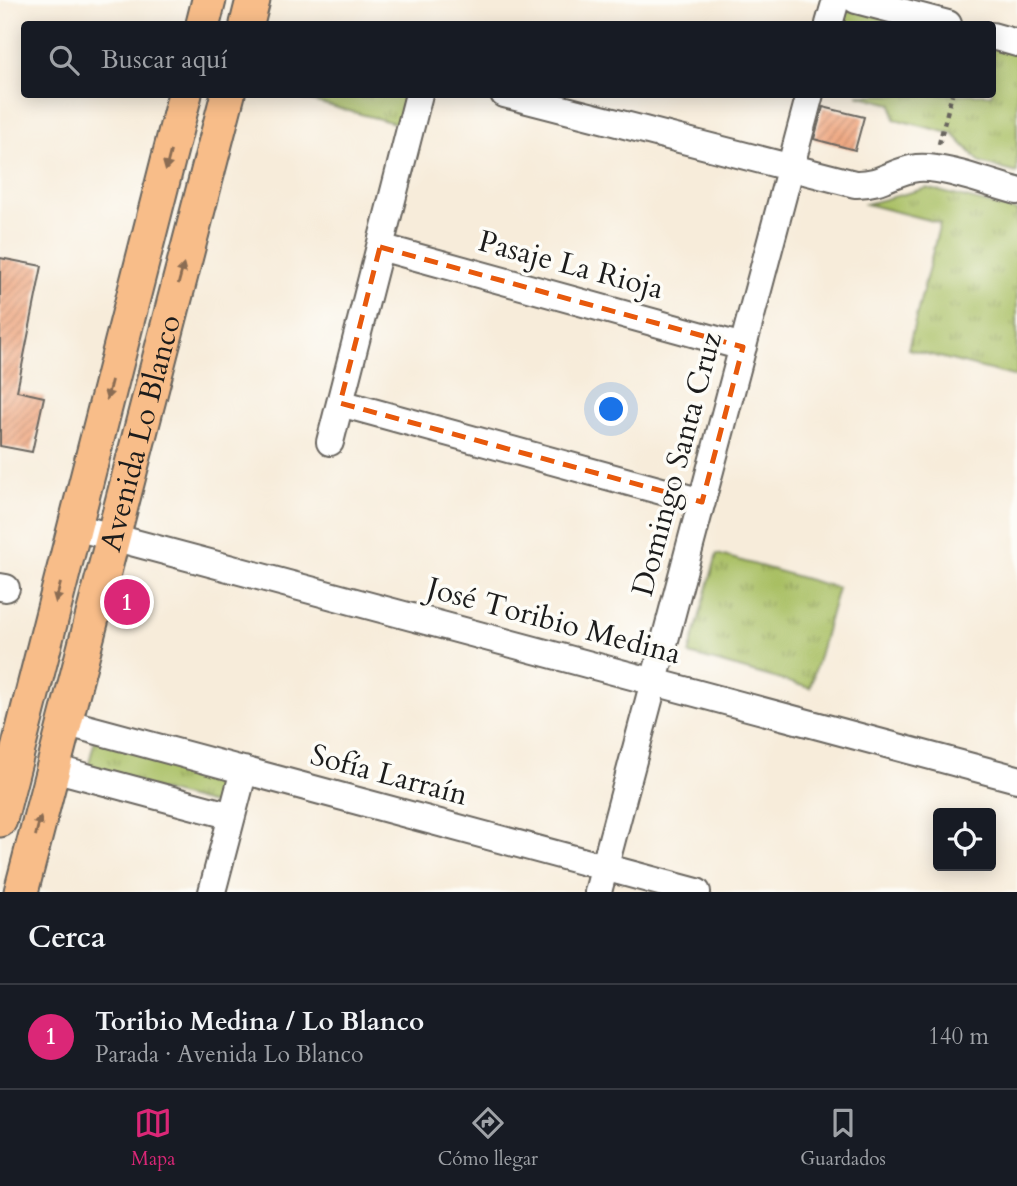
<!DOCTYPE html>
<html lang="es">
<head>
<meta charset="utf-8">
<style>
	body { margin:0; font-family:Cardo,serif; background:#20242c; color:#f1f3f6 }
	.controls { position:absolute; right:21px; bottom:21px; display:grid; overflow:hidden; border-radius:7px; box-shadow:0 4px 18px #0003 }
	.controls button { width:63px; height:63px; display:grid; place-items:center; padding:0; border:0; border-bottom:2px solid #363941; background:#171b24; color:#f1f3f6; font:35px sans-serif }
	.you { position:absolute; left:612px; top:410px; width:24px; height:24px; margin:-18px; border:5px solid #fff; border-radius:50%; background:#1a73e8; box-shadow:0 0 0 10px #1a73e833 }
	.badge { display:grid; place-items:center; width:46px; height:46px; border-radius:50%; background:#db2777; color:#fff; font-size:23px; font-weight:700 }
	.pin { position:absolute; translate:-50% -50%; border:4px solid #fff; box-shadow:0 2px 7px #0006 }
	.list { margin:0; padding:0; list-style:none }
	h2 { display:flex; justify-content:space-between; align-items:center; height:91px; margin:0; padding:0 28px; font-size:30px }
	h2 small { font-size:23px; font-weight:400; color:#9ea1a6 }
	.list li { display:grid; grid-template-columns:46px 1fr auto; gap:21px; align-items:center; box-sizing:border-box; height:105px; padding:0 28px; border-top:2px solid #363941 }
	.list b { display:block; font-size:26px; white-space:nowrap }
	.list p { margin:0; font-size:23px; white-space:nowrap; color:#9ea1a6 }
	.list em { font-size:23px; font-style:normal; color:#9ea1a6 }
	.icon { flex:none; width:38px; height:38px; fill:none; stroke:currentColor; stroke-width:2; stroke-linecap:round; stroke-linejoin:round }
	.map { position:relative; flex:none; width:1017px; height:892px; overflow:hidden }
	.search { position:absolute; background:#171b24; box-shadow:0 4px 18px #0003; left:21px; right:21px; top:21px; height:77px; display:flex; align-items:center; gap:18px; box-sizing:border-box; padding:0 24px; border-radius:7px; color:#9ea1a6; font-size:26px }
	.sheet { height:196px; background:#171b24 }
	nav { display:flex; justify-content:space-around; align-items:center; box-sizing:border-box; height:98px; border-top:2px solid #363941; background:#171b24; font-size:19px; color:#9ea1a6 }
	nav a { display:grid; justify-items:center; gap:4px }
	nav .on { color:#db2777 }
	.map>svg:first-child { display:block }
	.grass { fill:url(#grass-tufts); stroke:#626e40; stroke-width:2 }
	.building { fill:url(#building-hatch) }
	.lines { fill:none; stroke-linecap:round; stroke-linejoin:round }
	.minor-casing { stroke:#69655e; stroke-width:30 }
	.major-casing { stroke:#69655e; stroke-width:37 }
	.path { stroke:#69655e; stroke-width:4.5; stroke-dasharray:5 5; stroke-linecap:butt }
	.minor { stroke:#fff; stroke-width:26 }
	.major { stroke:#f8bd89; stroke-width:33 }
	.oneway { fill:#8a6c52 }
	.marked { fill:none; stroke:#e8590c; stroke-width:5; stroke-dasharray:14 9; stroke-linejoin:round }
	.labels { text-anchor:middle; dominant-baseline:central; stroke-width:7; stroke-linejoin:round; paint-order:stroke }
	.street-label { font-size:30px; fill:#1c1c1c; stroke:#fdfcf7 }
</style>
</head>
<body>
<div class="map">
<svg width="1017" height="892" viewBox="0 0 1017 892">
	<defs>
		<pattern id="grass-tufts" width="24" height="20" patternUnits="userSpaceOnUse" patternTransform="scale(1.75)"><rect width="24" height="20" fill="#a9bf63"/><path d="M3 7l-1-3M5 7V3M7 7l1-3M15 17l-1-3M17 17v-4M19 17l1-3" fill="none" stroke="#899a51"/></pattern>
		<pattern id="building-hatch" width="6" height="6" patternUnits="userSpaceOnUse" patternTransform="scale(1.75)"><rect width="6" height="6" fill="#eea47d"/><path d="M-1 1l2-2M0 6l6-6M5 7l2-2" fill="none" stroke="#c08566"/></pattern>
	</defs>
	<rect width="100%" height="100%" fill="#fdfcf7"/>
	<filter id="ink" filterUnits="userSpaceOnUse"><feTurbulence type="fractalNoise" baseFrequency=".0143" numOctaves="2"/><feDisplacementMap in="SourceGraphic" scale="14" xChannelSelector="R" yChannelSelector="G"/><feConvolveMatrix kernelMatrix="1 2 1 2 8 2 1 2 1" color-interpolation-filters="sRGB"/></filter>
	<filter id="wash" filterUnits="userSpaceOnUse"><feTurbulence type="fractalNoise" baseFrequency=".00686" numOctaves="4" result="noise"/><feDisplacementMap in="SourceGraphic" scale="28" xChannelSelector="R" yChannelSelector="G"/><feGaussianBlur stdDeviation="1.57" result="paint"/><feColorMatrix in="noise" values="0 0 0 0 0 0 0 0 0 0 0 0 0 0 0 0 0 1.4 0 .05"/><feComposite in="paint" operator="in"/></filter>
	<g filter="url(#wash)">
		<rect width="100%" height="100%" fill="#f7ecda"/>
		<path class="grass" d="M 846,4 L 921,24 L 840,24 Z
			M 993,44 L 1017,51 L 1017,173 L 981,163 L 953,134 L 894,119 L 892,104 L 857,95 L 992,94 Z
			M 289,95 L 410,95 L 402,125 Z
			M 927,188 L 1017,211 L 1017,377 L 908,349 L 940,223 L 866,204 Z
			M 717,554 L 838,588 L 810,688 L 689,654 Z
			M 95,739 L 236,777 L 228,808 L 87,771 Z"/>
		<g id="blocks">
			<path class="building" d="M 823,107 L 864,117 L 855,150 L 814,139 Z
				M 0,258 L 42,266 L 17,391 L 44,397 L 32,452 L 0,446 Z"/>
		</g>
	</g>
	<g filter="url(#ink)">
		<use href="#blocks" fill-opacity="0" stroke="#69655e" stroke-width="2"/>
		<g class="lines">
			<defs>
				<path id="minor" d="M 856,0 L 948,24
					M 829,24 L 836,0
					M 992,36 L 1017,43
					M 504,94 L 855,184 C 882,185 893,171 917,168 C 941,165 991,184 1017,191
					M 380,247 L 743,347
					M 340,403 L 702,502
					M 330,442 L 419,94
					M 75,527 L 1017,779
					M 0,587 L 6,588
					M 64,722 L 697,892
					M 53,768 L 232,816
					M 212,892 L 244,770
					M 598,892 L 810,94"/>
				<g id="major">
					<path d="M 203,24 L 209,0"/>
					<path d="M 247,24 L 253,0"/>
					<path d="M 0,820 L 185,94"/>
					<path id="s1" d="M 21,892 L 228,94"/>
				</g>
			</defs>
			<use href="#minor" class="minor-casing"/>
			<use href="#major" class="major-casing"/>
			<path class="path" d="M 939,144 L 952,94"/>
			<use href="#minor" class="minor"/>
			<use href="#major" class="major"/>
		</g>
		<defs><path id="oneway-solid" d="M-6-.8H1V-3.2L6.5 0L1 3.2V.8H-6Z" transform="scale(1.75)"/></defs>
		<g class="oneway">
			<use href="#oneway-solid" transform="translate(168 161) rotate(104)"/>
			<use href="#oneway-solid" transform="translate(181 274) rotate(-75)"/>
			<use href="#oneway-solid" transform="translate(109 390) rotate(104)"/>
			<use href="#oneway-solid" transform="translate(58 593) rotate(104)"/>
			<use href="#oneway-solid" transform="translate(38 826) rotate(-76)"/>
		</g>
	</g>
	<path class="marked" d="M 380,247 L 743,347 L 702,502 L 340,403 Z"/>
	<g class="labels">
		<g class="street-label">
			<text transform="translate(571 265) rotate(15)">Pasaje La Rioja</text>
			<text stroke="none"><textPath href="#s1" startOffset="474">Avenida Lo Blanco</textPath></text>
			<text transform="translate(677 464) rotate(-75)">Domingo Santa Cruz</text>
			<text transform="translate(554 621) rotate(15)">José Toribio Medina</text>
			<text transform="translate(389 775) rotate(15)">Sofía Larraín</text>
		</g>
	</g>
</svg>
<div class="controls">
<button><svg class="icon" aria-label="locate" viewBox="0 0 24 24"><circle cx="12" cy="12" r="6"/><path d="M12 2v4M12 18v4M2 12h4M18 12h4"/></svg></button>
</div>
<div class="you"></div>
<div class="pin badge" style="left:127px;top:602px">1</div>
<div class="search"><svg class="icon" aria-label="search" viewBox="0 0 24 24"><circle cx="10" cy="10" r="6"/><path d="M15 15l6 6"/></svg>Buscar aquí</div>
</div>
<section class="sheet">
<h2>Cerca<small></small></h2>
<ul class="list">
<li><span class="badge">1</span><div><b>Toribio Medina / Lo Blanco</b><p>Parada · Avenida Lo Blanco</p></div><em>140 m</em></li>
</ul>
</section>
<nav>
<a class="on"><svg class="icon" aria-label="map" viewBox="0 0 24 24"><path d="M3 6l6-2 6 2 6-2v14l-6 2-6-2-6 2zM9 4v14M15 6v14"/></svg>Mapa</a>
<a><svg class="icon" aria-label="directions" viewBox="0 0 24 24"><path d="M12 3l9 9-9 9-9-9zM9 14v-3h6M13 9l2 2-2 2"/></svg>Cómo llegar</a>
<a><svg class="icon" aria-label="saved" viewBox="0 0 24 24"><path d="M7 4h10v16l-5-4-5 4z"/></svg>Guardados</a>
</nav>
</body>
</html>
